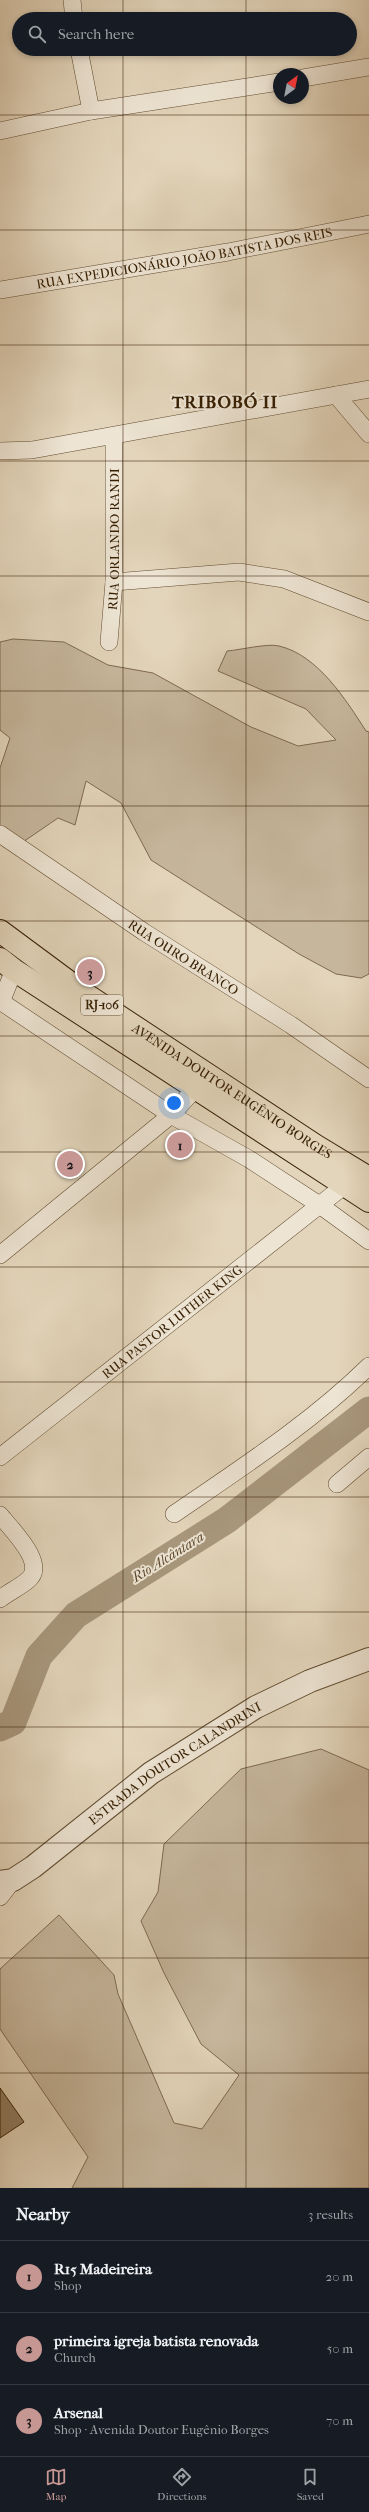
<!DOCTYPE html>
<html lang="en">
<head>
<meta charset="utf-8">
<style>
	body { margin:0; font-family:"IM FELL French Canon",serif; background:#242831; color:#f1f3f6 }
	.compass { position:absolute; left:273px; top:68px; width:36px; height:36px; border-radius:50%; background:#171b24; box-shadow:0 2px 6px #0003; rotate:32deg }
	.you { position:absolute; left:174px; top:1103px; width:14px; height:14px; margin:-10px; border:3px solid #fff; border-radius:50%; background:#1a73e8; box-shadow:0 0 0 6px #1a73e833 }
	.badge { display:grid; place-items:center; width:26px; height:26px; border-radius:50%; background:#c59692; color:#111; font-size:13px; font-weight:700 }
	.pin { position:absolute; translate:-50% -50%; border:2px solid #fff; box-shadow:0 1px 4px #0006 }
	.list { margin:0; padding:0; list-style:none }
	h2 { display:flex; justify-content:space-between; align-items:center; height:52px; margin:0; padding:0 16px; font-size:17px }
	h2 small { font-size:13px; font-weight:400; color:#9ea1a6 }
	.list li { display:grid; grid-template-columns:26px 1fr auto; gap:12px; align-items:center; box-sizing:border-box; height:72px; padding:0 16px; border-top:1px solid #363941 }
	.list b { display:block; font-size:15px; white-space:nowrap }
	.list p { margin:0; font-size:13px; white-space:nowrap; color:#9ea1a6 }
	.list em { font-size:13px; font-style:normal; color:#9ea1a6 }
	.icon { flex:none; width:22px; height:22px; fill:none; stroke:currentColor; stroke-width:2; stroke-linecap:round; stroke-linejoin:round }
	.map { position:relative; flex:none; width:369px; height:2188px; overflow:hidden }
	.search { position:absolute; background:#171b24; box-shadow:0 2px 6px #0003; left:12px; right:12px; top:12px; height:44px; display:flex; align-items:center; gap:10px; box-sizing:border-box; padding:0 14px; border-radius:22px; color:#9ea1a6; font-size:15px }
	.sheet { height:268px; background:#171b24 }
	nav { display:flex; justify-content:space-around; align-items:center; box-sizing:border-box; height:56px; border-top:1px solid #363941; background:#171b24; font-size:11px; color:#9ea1a6 }
	nav a { display:grid; justify-items:center; gap:2px }
	nav .on { color:#c59692 }
	.map>svg:first-child { display:block }
	.green { fill:#c6b69c; stroke:#7e6a50 }
	.lines { fill:none; stroke-linecap:round; stroke-linejoin:round }
	.river { stroke:#a8977c; stroke-width:27 }
	.building { fill:#907e63; stroke:#361f03 }
	.minor-casing { stroke:#614c31; stroke-width:18 }
	.tertiary-casing { stroke:#614c31; stroke-width:24 }
	.trunk-casing { stroke:#361f03; stroke-width:24 }
	.minor { stroke:#ede4d3; stroke-width:17 }
	.tertiary { stroke:#ede4d3; stroke-width:22 }
	.trunk { stroke:#e3d5bb; stroke-width:22 }
	.grid { fill:none; stroke:#361f03; stroke-width:1; stroke-opacity:0.55 }
	.labels { text-anchor:middle; dominant-baseline:central; stroke-width:4; stroke-linejoin:round; paint-order:stroke }
	.shield { fill:#ede4d3; stroke:#6d5a41; stroke-width:1 }
	.shield-label { font-size:12px; font-weight:bold; fill:#361f03 }
	.street-label { font-size:13px; fill:#361f03; stroke:#ede4d3 }
	.water-label { font-size:14px; font-style:italic; fill:#5e492d; stroke:#ede4d3 }
	.district-label { font-size:17px; font-weight:bold; letter-spacing:1px; fill:#361f03; stroke:#ede4d3 }
</style>
</head>
<body>
<div class="map">
<svg width="369" height="2188" viewBox="0 0 369 2188">
	<rect width="100%" height="100%" fill="#e3d5bb"/>
	<filter id="stains"><feTurbulence type="fractalNoise" baseFrequency=".005" numOctaves="4"/><feColorMatrix values="0 0 0 0 .2 0 0 0 0 .09 0 0 0 0 .02 0 0 0 .5 -.17"/></filter>
	<radialGradient id="worn" r=".72"><stop offset=".6" stop-color="#630" stop-opacity="0"/><stop offset="1" stop-color="#630" stop-opacity=".3"/></radialGradient>
	<path class="green" d="M 13,639 L 64,642 L 108,665 L 153,673 L 251,727 L 298,746 L 336,740 L 306,709 L 218,671 L 227,651 C 240,650 268,643 279,646 C 318,655 346,700 366,731 L 369,732 L 369,974 L 361,978 L 336,974 L 299,954 L 151,860 L 121,803 L 86,781 L 75,825 L 58,818 L 23,842 L 0,828 L 0,768 L 10,738 L 0,730 L 0,642 Z
		M 321,1749 L 369,1770 L 369,2188 L 72,2188 L 88,2157 L 0,2029 L 0,1969 L 59,1915 L 114,1975 L 118,1994 L 174,2123 L 202,2129 L 239,2075 L 201,2044 L 164,1973 L 141,1921 L 158,1892 L 164,1844 L 241,1769 Z"/>
	<g class="lines">
		<path class="river" d="M 0,1728 L 13,1722 L 39,1656 L 76,1615 L 227,1520 L 369,1410"/>
	</g>
	<path class="building" d="M 0,2088 L 24,2122 L 0,2138 Z"/>
	<g class="lines">
		<defs>
			<g id="minor">
				<path d="M 72,0 L 74,19"/>
				<path d="M 79,49 L 91,111"/>
				<path d="M 303,78 L 369,67"/>
				<path d="M 0,131 L 91,111 L 279,82"/>
				<path id="s1" d="M 0,290 L 228,252 L 369,224"/>
				<path d="M 336,395 L 369,434"/>
				<path d="M 0,451 L 32,450 L 369,389"/>
				<path d="M 114,582 L 239,572 L 284,579 L 369,612"/>
				<path id="s2" d="M 109,642 L 114,582 L 114,436"/>
				<path id="s3" d="M 0,834 L 144,932 L 291,1025 L 369,1079"/>
				<path d="M 0,1001 L 171,1115 L 249,1159 L 321,1206 L 369,1241"/>
				<path d="M 1,1002 L 14,970"/>
				<path d="M 0,1255 L 171,1115 L 196,1088"/>
				<path id="s4" d="M 0,1457 L 345,1185"/>
				<path d="M 337,1484 L 369,1457"/>
				<path d="M 174,1514 C 241,1468 311,1423 369,1366"/>
				<path d="M 0,1515 C 10,1528 48,1564 28,1580 C 20,1587 9,1592 0,1599"/>
				<path d="M 0,1897 L 13,1880"/>
			</g>
			<g id="tertiary">
				<path id="s5" d="M 0,1882 L 13,1880 L 33,1867 L 151,1773 L 256,1707 L 310,1681 L 369,1659"/>
			</g>
			<g id="trunk">
				<path id="s6" d="M 0,931 L 85,994 L 316,1146 L 369,1178"/>
				<path d="M 0,959 L 14,970 L 369,1201"/>
			</g>
		</defs>
		<use href="#minor" class="minor-casing"/>
		<use href="#tertiary" class="tertiary-casing"/>
		<use href="#trunk" class="trunk-casing"/>
		<use href="#minor" class="minor"/>
		<use href="#tertiary" class="tertiary"/>
		<use href="#trunk" class="trunk"/>
	</g>
	<path class="grid" d="M 123,0 L 123,19M 246,0 L 246,19M 123,49 L 123,2188M 246,49 L 246,2188M 0,115 L 369,115M 0,230 L 369,230M 0,345 L 369,345M 0,461 L 369,461M 0,576 L 369,576M 0,691 L 369,691M 0,806 L 369,806M 0,921 L 369,921M 0,1036 L 369,1036M 0,1152 L 369,1152M 0,1267 L 369,1267M 0,1382 L 369,1382M 0,1497 L 369,1497M 0,1612 L 369,1612M 0,1727 L 369,1727M 0,1843 L 369,1843M 0,1958 L 369,1958M 0,2073 L 369,2073"/>
	<g class="labels">
		<rect class="shield" x="81" y="995" width="42" height="20" rx="3"/>
		<g class="shield-label">
			<text x="102" y="1005">RJ-106</text>
		</g>
		<g class="street-label">
			<text stroke="none"><textPath href="#s1" startOffset="187">RUA EXPEDICIONÁRIO JOÃO BATISTA DOS REIS</textPath></text>
			<text stroke="none"><textPath href="#s2" startOffset="103">RUA ORLANDO RANDI</textPath></text>
			<text stroke="none"><textPath href="#s3" startOffset="221">RUA OURO BRANCO</textPath></text>
			<text stroke="none"><textPath href="#s6" startOffset="282">AVENIDA DOUTOR EUGÊNIO BORGES</textPath></text>
			<text stroke="none"><textPath href="#s4" startOffset="219">RUA PASTOR LUTHER KING</textPath></text>
			<text stroke="none"><textPath href="#s5" startOffset="213">ESTRADA DOUTOR CALANDRINI</textPath></text>
		</g>
		<g class="water-label">
			<text transform="translate(168 1557) rotate(-32)">Rio Alcântara</text>
		</g>
		<g class="district-label">
			<text x="225" y="402">TRIBOBÓ II</text>
		</g>
	</g>
	<rect width="100%" height="100%" filter="url(#stains)"/>
	<rect width="100%" height="100%" fill="url(#worn)"/>
</svg>
<svg class="compass" viewBox="-18 -18 36 36"><path d="M0-13l5 13h-10z" fill="#e53935"/><path d="M0 13l5-13h-10z" fill="#9ea1a6"/></svg>
<div class="you"></div>
<div class="pin badge" style="left:180px;top:1145px">1</div>
<div class="pin badge" style="left:70px;top:1164px">2</div>
<div class="pin badge" style="left:90px;top:972px">3</div>
<div class="search"><svg class="icon" aria-label="search" viewBox="0 0 24 24"><circle cx="10" cy="10" r="6"/><path d="M15 15l6 6"/></svg>Search here</div>
</div>
<section class="sheet">
<h2>Nearby<small>3 results</small></h2>
<ul class="list">
<li><span class="badge">1</span><div><b>R15 Madeireira</b><p>Shop</p></div><em>20 m</em></li>
<li><span class="badge">2</span><div><b>primeira igreja batista renovada</b><p>Church</p></div><em>50 m</em></li>
<li><span class="badge">3</span><div><b>Arsenal</b><p>Shop · Avenida Doutor Eugênio Borges</p></div><em>70 m</em></li>
</ul>
</section>
<nav>
<a class="on"><svg class="icon" aria-label="map" viewBox="0 0 24 24"><path d="M3 6l6-2 6 2 6-2v14l-6 2-6-2-6 2zM9 4v14M15 6v14"/></svg>Map</a>
<a><svg class="icon" aria-label="directions" viewBox="0 0 24 24"><path d="M12 3l9 9-9 9-9-9zM9 14v-3h6M13 9l2 2-2 2"/></svg>Directions</a>
<a><svg class="icon" aria-label="saved" viewBox="0 0 24 24"><path d="M7 4h10v16l-5-4-5 4z"/></svg>Saved</a>
</nav>
</body>
</html>
